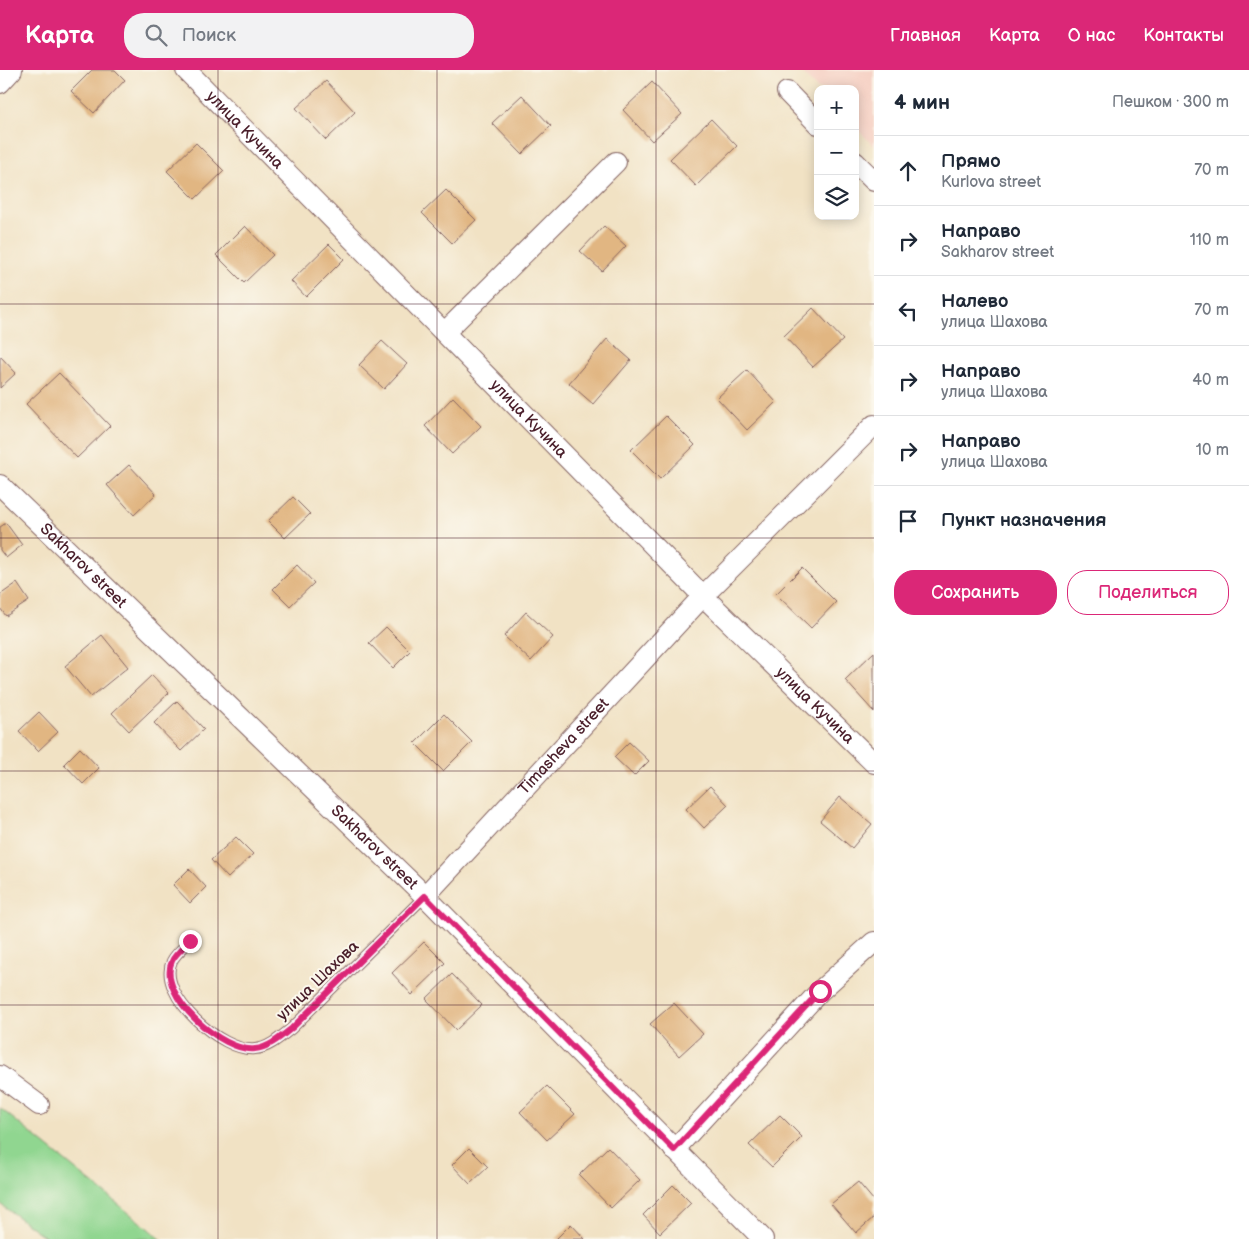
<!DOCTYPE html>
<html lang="ru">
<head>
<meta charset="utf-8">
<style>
	body { margin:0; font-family:"Balsamiq Sans",sans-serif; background:#f2f2f3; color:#1f2937 }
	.controls { position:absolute; right:15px; top:15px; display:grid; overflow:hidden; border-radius:10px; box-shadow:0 2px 12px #0003 }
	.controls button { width:45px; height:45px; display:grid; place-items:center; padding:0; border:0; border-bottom:1px solid #e0e1e3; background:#fff; color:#1f2937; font:25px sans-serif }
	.stop { position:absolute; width:15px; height:15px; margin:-11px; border:4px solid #db2777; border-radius:50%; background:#fff }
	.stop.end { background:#db2777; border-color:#fff; box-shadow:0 1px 5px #0008 }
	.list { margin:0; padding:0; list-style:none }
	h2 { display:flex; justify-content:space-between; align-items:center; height:65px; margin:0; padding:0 20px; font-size:21px }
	h2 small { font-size:16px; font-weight:400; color:#747a83 }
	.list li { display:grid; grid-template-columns:32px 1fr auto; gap:15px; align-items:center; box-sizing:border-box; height:70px; padding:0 20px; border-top:1px solid #e0e1e3 }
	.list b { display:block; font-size:19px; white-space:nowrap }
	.list p { margin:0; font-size:16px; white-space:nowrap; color:#747a83 }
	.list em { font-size:16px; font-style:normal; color:#747a83 }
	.actions { display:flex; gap:10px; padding:15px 20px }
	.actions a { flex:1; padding:11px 0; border:1px solid #db2777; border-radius:20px; text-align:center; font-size:18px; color:#db2777 }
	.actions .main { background:#db2777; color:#fff }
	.icon { flex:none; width:28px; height:28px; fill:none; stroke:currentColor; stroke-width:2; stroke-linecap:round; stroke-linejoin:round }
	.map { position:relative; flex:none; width:874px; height:1169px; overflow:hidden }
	header { display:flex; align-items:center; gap:30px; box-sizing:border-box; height:70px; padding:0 25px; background:#db2777; color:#fff }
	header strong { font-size:24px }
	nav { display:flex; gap:28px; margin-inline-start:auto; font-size:18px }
	.search { width:350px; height:45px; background:#f2f2f3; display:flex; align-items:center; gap:12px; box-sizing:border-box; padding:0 18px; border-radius:20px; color:#747a83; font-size:19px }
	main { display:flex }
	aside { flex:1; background:#fff }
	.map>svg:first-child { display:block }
	.built { fill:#f6d1c5 }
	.green { fill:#90d690; stroke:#6d7a5e }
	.building { fill:#e1b682 }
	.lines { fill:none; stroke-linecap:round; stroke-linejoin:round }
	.service-casing { stroke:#846361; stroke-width:12 }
	.minor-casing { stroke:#846361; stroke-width:22 }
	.service { stroke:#fff; stroke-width:10 }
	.minor { stroke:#fff; stroke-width:20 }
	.route { stroke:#db2777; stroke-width:6 }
	.grid { fill:none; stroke:#4a1f2b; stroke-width:1; stroke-opacity:0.55 }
	.labels { text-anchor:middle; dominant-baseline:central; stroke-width:4; stroke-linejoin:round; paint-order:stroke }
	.street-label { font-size:16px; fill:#4a1f2b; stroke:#fbf7ec }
</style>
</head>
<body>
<header>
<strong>Карта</strong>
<div class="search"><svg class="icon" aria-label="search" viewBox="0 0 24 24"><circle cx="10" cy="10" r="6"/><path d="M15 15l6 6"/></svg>Поиск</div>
<nav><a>Главная</a><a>Карта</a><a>О нас</a><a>Контакты</a></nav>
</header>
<main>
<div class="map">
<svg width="874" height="1169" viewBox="0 0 874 1169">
	<rect width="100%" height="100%" fill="#fbf7ec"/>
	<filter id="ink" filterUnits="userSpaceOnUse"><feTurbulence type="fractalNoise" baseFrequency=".02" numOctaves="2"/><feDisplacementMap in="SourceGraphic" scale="10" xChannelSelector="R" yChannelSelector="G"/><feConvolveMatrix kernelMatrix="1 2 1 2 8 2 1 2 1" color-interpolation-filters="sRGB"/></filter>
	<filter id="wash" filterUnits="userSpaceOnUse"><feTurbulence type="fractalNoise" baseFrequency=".0096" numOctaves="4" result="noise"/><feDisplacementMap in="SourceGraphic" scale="20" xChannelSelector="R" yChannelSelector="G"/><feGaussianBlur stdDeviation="1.12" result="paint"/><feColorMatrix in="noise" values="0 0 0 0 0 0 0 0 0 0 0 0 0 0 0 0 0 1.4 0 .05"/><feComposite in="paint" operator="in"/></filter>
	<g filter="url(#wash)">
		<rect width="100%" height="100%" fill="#f1e2c4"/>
		<path class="built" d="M 799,0 L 874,0 L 874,76 L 855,57 L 855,19 L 818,19 Z"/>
		<path class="green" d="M 0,1038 L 161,1169 L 48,1169 L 0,1134 Z"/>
		<g id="blocks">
			<path class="building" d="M 92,0 L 115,0 L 125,10 L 94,43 L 71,21 Z
				M 326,11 L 355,42 L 326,70 L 296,38 Z
				M 652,12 L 682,44 L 652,71 L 623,40 Z
				M 522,25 L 551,56 L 522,84 L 492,53 Z
				M 711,49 L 737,76 L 696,116 L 670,89 Z
				M 196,73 L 224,101 L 195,129 L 167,101 Z
				M 446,120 L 476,150 L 452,173 L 422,143 Z
				M 245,156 L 273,185 L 244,213 L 216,185 Z
				M 604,156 L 626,176 L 602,201 L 580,181 Z
				M 329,174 L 344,189 L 306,227 L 291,211 Z
				M 813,238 L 843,270 L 813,297 L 784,266 Z
				M 607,269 L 631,290 L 593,334 L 569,313 Z
				M 382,271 L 407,294 L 384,319 L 359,295 Z
				M 0,286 L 16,303 L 0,318 Z
				M 747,300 L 776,332 L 747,360 L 717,328 Z
				M 59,303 L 110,356 L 77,388 L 26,334 Z
				M 453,327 L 481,356 L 452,384 L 425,356 Z
				M 666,346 L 695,375 L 660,409 L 631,380 Z
				M 129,395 L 156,424 L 134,445 L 107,415 Z
				M 293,427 L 310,444 L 285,468 L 268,451 Z
				M 6,453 L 22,475 L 6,488 L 0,480 L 0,457 Z
				M 297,495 L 314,513 L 290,536 L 273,519 Z
				M 802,498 L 836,532 L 811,558 L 776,524 Z
				M 17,513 L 29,531 L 6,546 L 0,538 L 0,525 Z
				M 526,542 L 553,567 L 531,591 L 504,566 Z
				M 386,557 L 410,581 L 393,598 L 369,573 Z
				M 102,565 L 128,597 L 91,627 L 65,596 Z
				M 874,582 L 874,642 L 845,610 Z
				M 152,605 L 169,623 L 129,661 L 112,643 Z
				M 177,631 L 204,659 L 181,681 L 154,653 Z
				M 39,642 L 58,662 L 38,681 L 19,661 Z
				M 444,644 L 472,672 L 443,701 L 415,673 Z
				M 629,672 L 649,691 L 634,706 L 614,687 Z
				M 80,678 L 99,698 L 83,714 L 64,694 Z
				M 710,716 L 728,735 L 704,758 L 686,739 Z
				M 840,727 L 872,754 L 852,778 L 820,751 Z
				M 236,767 L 253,784 L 228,808 L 211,790 Z
				M 189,799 L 206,817 L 190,833 L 173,815 Z
				M 424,872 L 445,893 L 412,925 L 392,903 Z
				M 452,904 L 482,935 L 456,960 L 426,929 Z
				M 674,933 L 703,964 L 679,986 L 650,954 Z
				M 547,1016 L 575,1044 L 547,1070 L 520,1042 Z
				M 780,1045 L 802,1067 L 772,1097 L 749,1075 Z
				M 608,1077 L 640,1110 L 611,1138 L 579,1105 Z
				M 469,1078 L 488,1097 L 470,1114 L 452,1095 Z
				M 858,1112 L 874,1131 L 874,1147 L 856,1163 L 831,1134 Z
				M 673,1115 L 691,1133 L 660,1163 L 643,1145 Z
				M 571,1154 L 585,1169 L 556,1169 Z"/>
		</g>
	</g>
	<g filter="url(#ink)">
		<use href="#blocks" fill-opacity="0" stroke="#846361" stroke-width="1"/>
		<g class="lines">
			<defs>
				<path id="service" d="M 190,871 C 184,877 175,884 172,891 C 156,925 223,983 255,979 C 269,978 282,966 292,958 L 425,826"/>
				<g id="minor">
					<path id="s1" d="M 186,0 L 703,526 L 874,693"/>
					<path d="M 0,13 L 12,0"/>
					<path d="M 787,22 L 818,54"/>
					<path d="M 855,92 L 874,111"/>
					<path d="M 445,262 L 616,92"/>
					<path id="s2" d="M 0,415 L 425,826 L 763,1169"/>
					<path id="s3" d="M 425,826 L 703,526 L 874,355"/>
					<path d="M 0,1006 L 39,1035"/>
					<path d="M 674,1080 L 820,921 L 874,872"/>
				</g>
			</defs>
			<use href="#service" class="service-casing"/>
			<use href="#minor" class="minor-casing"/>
			<use href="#service" class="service"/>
			<use href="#minor" class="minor"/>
		</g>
	</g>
	<g class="lines" filter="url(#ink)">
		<path class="route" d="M 190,871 C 184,877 175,884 172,891 C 156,925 223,983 255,979 C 269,978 282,966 292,958 L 425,826 L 674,1080 L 820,921"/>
	</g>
	<path class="grid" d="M 218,0 L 218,1169M 437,0 L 437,1169M 656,0 L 656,1169M 0,234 L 874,234M 0,468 L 874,468M 0,701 L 874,701M 0,935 L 874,935"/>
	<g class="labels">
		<g class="street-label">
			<text stroke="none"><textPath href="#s1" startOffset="84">улица Кучина</textPath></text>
			<text stroke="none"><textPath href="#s1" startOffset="489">улица Кучина</textPath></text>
			<text stroke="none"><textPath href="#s2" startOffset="116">Sakharov street</textPath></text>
			<text stroke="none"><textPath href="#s1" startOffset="894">улица Кучина</textPath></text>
			<text stroke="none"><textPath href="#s3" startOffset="204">Timasheva street</textPath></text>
			<text stroke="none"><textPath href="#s2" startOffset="521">Sakharov street</textPath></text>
			<text transform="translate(318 911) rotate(-44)">улица Шахова</text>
		</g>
	</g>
</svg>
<div class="controls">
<button>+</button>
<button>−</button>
<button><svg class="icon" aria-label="layers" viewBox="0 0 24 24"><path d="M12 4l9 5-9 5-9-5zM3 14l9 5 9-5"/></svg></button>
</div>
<div class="stop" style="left:820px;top:921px"></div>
<div class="stop end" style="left:190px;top:871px"></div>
</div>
<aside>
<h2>4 мин<small>Пешком · 300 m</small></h2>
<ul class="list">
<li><svg class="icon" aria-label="ahead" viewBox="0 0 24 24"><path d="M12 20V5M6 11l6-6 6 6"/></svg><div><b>Прямо</b><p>Kurlova street</p></div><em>70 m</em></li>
<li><svg class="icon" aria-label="right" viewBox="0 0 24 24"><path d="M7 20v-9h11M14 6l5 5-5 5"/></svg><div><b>Направо</b><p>Sakharov street</p></div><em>110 m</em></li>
<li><svg class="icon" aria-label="left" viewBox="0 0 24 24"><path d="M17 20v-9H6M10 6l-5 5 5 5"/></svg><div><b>Налево</b><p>улица Шахова</p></div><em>70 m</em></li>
<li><svg class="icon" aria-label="right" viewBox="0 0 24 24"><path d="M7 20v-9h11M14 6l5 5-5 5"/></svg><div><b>Направо</b><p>улица Шахова</p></div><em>40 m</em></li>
<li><svg class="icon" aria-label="right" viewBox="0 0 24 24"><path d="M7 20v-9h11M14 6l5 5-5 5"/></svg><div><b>Направо</b><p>улица Шахова</p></div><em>10 m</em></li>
<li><svg class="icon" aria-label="arrive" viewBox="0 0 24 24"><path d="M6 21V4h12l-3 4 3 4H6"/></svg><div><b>Пункт назначения</b></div></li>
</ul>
<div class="actions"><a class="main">Сохранить</a><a>Поделиться</a></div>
</aside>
</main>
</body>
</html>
